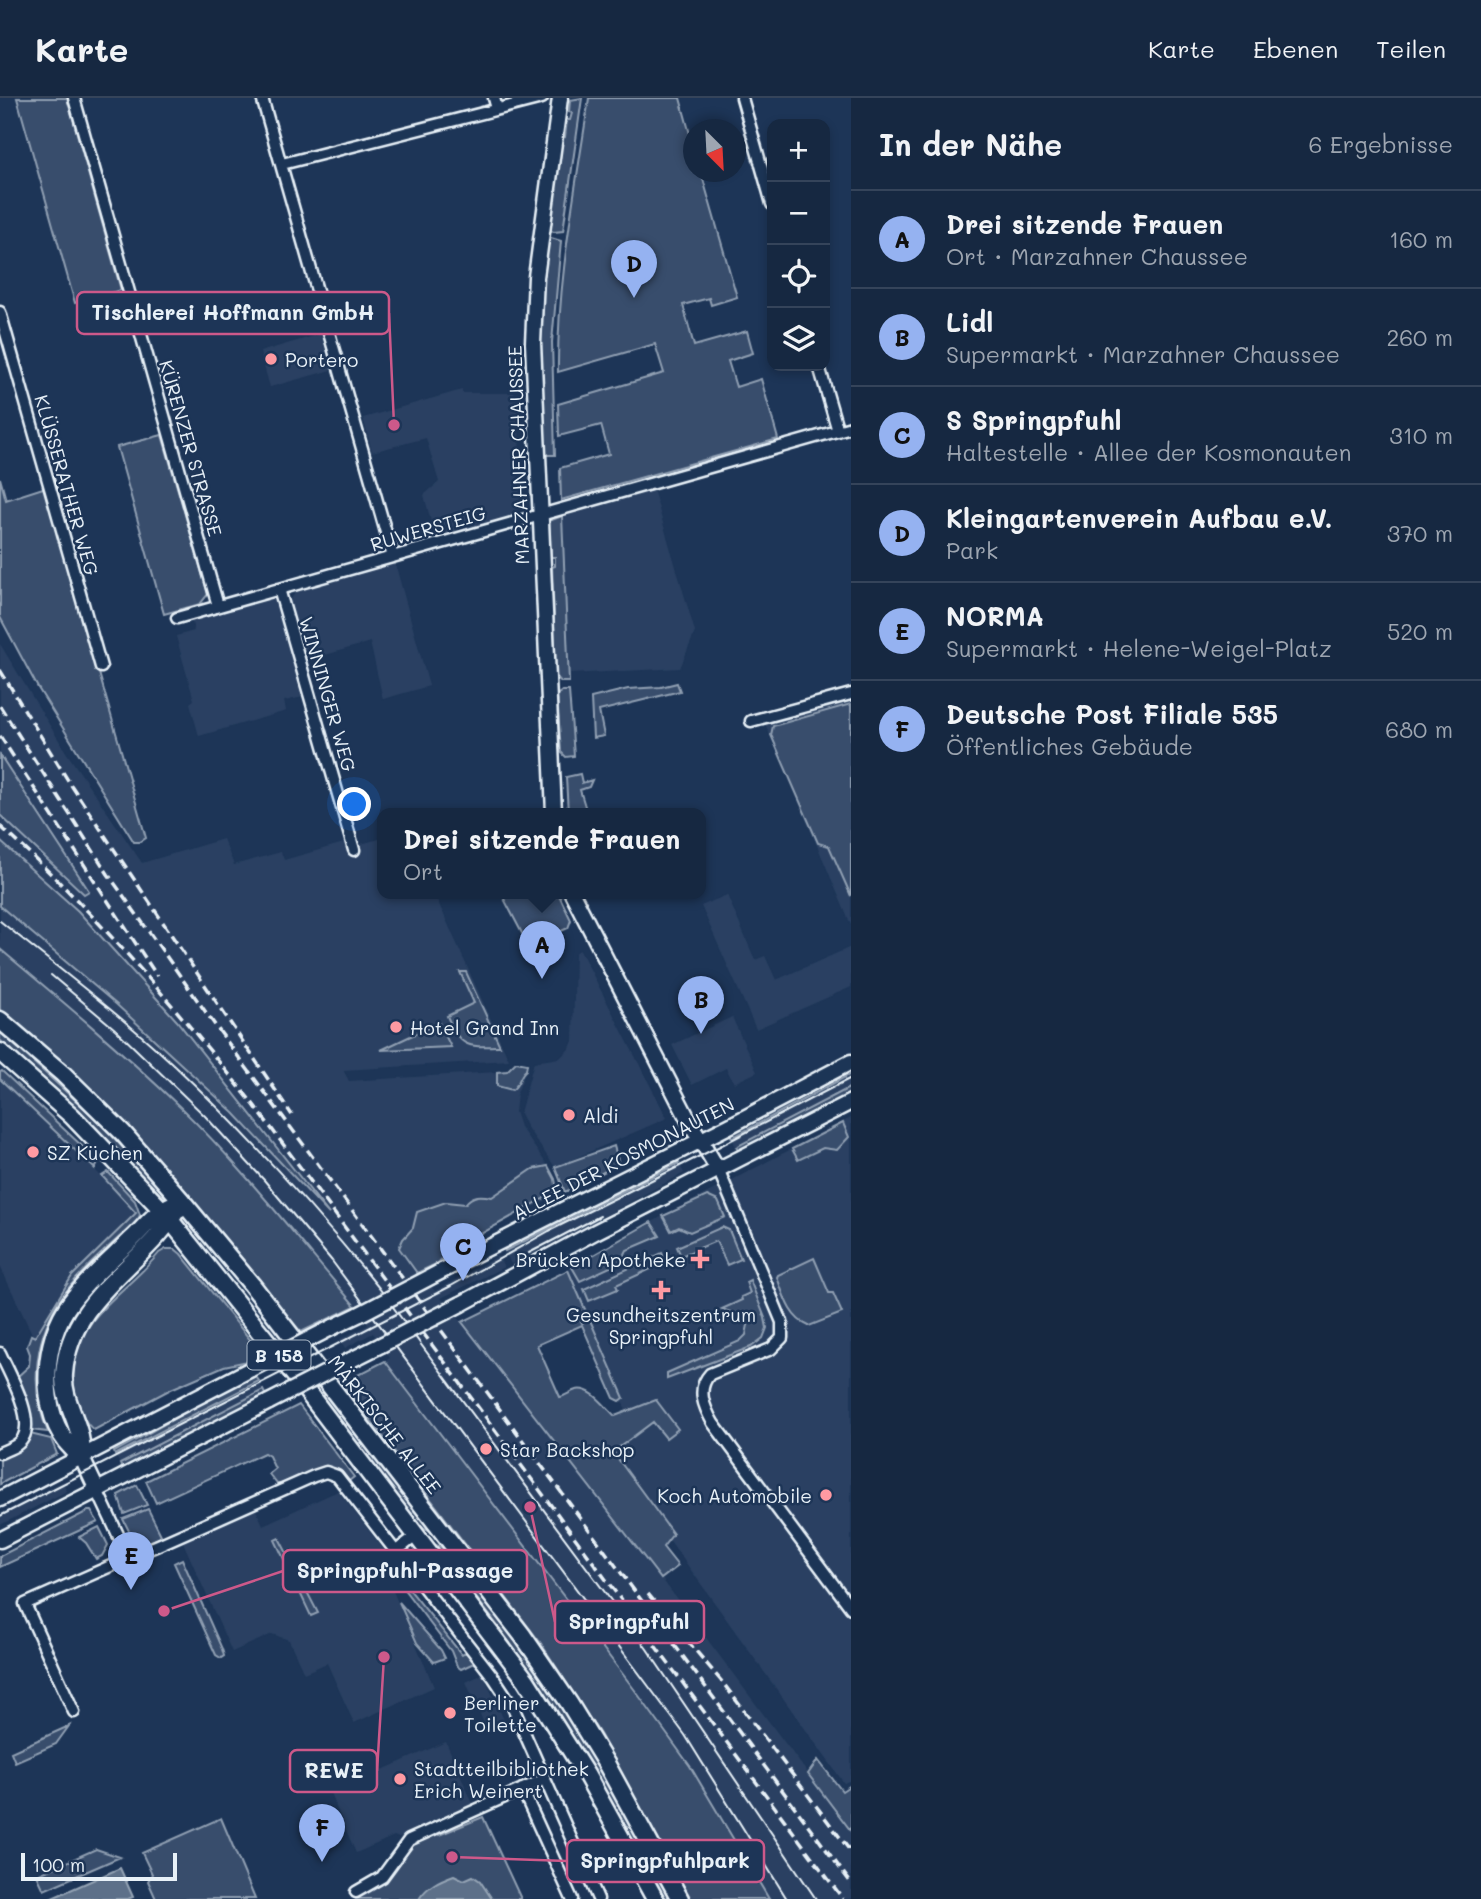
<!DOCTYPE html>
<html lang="de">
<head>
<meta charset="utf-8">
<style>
	body { margin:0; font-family:Mali,sans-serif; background:#23344c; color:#f1f3f6 }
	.controls { position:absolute; right:21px; top:21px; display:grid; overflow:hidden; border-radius:14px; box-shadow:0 4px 10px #0003 }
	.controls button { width:63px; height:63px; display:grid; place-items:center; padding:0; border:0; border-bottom:2px solid #35445a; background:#162841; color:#f1f3f6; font:35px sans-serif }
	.compass { position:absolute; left:683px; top:21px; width:63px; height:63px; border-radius:50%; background:#162841; box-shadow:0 4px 10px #0003; rotate:156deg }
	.scale { position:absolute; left:21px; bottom:18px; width:156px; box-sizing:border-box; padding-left:7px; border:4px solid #e8f1f8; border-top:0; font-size:19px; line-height:24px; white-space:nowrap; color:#e8f1f8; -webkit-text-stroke:5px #1d3557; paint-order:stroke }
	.you { position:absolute; left:355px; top:707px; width:24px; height:24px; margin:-18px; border:5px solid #fff; border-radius:50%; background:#1a73e8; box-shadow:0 0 0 10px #1a73e833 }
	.badge { display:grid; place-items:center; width:46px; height:46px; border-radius:50%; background:#95b2f1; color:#111; font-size:23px; font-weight:700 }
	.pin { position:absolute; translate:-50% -58px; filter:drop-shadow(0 2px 4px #0008) }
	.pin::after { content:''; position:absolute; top:37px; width:24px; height:21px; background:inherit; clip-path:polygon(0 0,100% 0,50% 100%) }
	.popup { position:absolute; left:377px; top:710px; width:329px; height:91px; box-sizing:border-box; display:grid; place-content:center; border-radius:14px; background:#162841; filter:drop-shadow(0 2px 5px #0005); font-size:23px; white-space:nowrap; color:#9ea6b1 }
	.popup b { font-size:26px; color:#f1f3f6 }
	.popup::after { content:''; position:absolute; left:50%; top:100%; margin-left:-14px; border:14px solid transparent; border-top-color:#162841 }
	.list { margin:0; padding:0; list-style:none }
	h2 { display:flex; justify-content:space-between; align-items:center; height:91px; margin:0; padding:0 28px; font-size:30px }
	h2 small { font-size:23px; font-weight:400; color:#9ea6b1 }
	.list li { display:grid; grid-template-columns:46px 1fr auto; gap:21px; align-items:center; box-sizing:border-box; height:98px; padding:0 28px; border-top:2px solid #35445a }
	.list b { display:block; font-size:26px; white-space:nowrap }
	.list p { margin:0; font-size:23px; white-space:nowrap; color:#9ea6b1 }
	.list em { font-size:23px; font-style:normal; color:#9ea6b1 }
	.icon { flex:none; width:38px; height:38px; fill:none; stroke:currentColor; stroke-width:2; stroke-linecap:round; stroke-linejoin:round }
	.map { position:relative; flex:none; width:851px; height:1801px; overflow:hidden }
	header { display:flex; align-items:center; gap:42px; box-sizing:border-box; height:98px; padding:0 35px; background:#162841; border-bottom:2px solid #35445a }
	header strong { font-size:33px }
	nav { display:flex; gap:38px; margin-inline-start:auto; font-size:24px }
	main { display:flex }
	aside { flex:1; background:#162841 }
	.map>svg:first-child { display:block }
	.built { fill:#2a4162 }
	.green { fill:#374d6c; stroke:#909fb2; stroke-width:2 }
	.water { fill:#5d7089; stroke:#95a4b5; stroke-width:2 }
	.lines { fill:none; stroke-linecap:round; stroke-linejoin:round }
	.street-casing { stroke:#e8f1f8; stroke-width:15 }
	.secondary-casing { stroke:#e8f1f8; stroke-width:19 }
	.primary-casing { stroke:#e8f1f8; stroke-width:21 }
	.street { stroke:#1d3557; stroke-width:10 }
	.secondary { stroke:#1d3557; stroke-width:14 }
	.primary { stroke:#1d3557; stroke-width:16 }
	.tram { stroke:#e8f1f8; stroke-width:2 }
	.rail { stroke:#e8f1f8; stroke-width:3.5; stroke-dasharray:10 5; stroke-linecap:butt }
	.secondary-bridge-casing { stroke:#e8f1f8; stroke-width:19; stroke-linecap:butt }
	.secondary-bridge { stroke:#1d3557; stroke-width:14 }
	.poi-dot { fill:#ff9aa2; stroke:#1d3557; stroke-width:2.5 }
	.labels { text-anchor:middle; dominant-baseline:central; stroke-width:5; stroke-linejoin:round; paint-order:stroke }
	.shield { fill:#1d3557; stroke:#abb9c8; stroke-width:2 }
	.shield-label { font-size:18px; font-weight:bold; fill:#e8f1f8 }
	.poi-label { font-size:19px; fill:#e8f1f8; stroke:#1d3557; text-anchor:start }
	.street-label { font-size:19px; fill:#e8f1f8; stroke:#1d3557 }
	.leader { fill:none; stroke:#cd598a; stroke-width:2.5 }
	.callout-dot { fill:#cd598a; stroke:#1d3557; stroke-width:2.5 }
	.callout { fill:#1d3557; stroke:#cd598a; stroke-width:2.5 }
	.callout-label { font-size:21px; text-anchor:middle; font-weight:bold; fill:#e8f1f8 }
</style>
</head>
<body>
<header>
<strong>Karte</strong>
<nav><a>Karte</a><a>Ebenen</a><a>Teilen</a></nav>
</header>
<main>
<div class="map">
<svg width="851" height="1801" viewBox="0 0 851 1801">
	<rect width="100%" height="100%" fill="#1d3557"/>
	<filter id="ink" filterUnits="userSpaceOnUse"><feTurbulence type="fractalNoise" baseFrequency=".0143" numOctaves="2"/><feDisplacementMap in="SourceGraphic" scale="14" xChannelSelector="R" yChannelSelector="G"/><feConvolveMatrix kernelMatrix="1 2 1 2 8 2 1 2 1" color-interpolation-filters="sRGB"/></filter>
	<g filter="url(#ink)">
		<path class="built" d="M 321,236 L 331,272 L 270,289 L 260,254 Z
			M 462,292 L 462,295 L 518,295 L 521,407 L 514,417 L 435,438 L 424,397 L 439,384 L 426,340 L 372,354 L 363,320 Z
			M 653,391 L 695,534 L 680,570 L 569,576 L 562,418 Z
			M 395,465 L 429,588 L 383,601 L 370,544 L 308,562 L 290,503 L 296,493 Z
			M 274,499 L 303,599 L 284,603 L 286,613 L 199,638 L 190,605 L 194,602 L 176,538 L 194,533 L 192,523 Z
			M 0,546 L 66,654 L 142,765 L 223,741 L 234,767 L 281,754 L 284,762 L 344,745 L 346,750 L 383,740 L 383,795 L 434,795 L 509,962 L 343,972 L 349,983 L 497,974 L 497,988 L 520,973 L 526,972 L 517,995 L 515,1014 L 520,1029 L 548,1068 L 562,1095 L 504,1123 L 414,1171 L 435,1193 L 498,1158 L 504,1169 L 441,1200 L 462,1224 L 650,1465 L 851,1733 L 851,1801 L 769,1801 L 690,1668 L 634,1591 L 385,1263 L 390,1260 L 373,1235 L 345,1250 L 340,1241 L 368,1227 L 355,1208 L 233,1064 L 180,1009 L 83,921 L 0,851 L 0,808 L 117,907 L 234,1015 L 322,1108 L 254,1019 L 78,813 L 0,743 L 0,717 L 83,796 L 88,793 L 0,657 Z
			M 851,600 L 851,827 L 764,623 Z
			M 727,797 L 755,862 L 765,858 L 776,882 L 851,849 L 851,889 L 756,931 L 701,808 Z
			M 580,852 L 667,1020 L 555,1069 L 526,1028 L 520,1015 L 534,964 L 560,960 L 570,950 L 573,943 L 575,855 Z
			M 732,919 L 757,974 L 734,985 L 726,970 L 692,987 L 672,947 Z
			M 851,976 L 851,989 L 736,1049 L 732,1040 Z
			M 0,981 L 47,1023 L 137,1115 L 72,1178 L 34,1240 L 0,1168 Z
			M 851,1020 L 851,1682 L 844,1685 L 594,1337 L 626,1312 L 565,1172 L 663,1118 Z
			M 679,1065 L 684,1075 L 565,1139 L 567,1144 L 565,1145 L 562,1141 L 511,1166 L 505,1153 Z
			M 259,1283 L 263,1292 L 120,1366 L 115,1357 Z
			M 62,1384 L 67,1393 L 0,1427 L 0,1416 Z
			M 338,1393 L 394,1465 L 384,1472 L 434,1589 L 354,1625 L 327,1565 L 304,1575 L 289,1542 L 272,1536 L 232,1554 L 183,1444 L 256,1412 L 263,1427 Z
			M 483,1576 L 504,1622 L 486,1630 L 466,1584 Z
			M 446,1644 L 473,1706 L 399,1740 L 394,1738 L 356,1755 L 330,1695 Z"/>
		<path class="green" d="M 17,0 L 67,0 L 121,192 L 75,205 Z
			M 582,0 L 563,133 L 554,134 L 548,132 L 561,38 L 565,39 L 567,22 L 570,22 L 572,15 L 569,14 L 570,2 Z
			M 589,0 L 680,0 L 693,47 L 694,74 L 701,74 L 737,199 L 711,207 L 709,200 L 683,207 L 694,248 L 747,233 L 753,255 L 728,263 L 736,289 L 761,281 L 778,341 L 561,402 L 560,370 L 609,356 L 601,327 L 559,338 L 558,306 L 664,275 L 655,246 L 558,274 C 557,182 576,90 589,0 Z
			M 551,140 L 561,143 L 552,244 L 555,357 L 544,357 L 538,212 L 546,141 Z
			M 162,337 L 208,496 L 200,506 L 164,516 L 117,349 Z
			M 0,380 L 6,402 L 46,389 L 146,740 L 140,744 L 134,744 L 38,590 L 0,519 Z
			M 562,418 L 569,584 L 561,584 L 556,578 L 552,469 L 555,468 L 555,459 L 551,459 L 549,423 Z
			M 677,585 L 680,593 L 599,613 L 604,638 L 593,640 L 591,600 L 628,591 L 661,589 Z
			M 562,593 L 569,593 L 574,658 L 566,659 L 561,654 L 557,597 Z
			M 851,606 L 851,798 L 829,748 L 818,745 L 771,637 L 773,628 Z
			M 0,657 L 89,793 L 84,796 L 0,717 Z
			M 580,676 L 582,685 L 592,682 L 589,689 L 580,692 L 587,715 L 568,715 L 566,679 Z
			M 0,743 L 78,813 L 177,923 L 329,1116 L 234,1015 L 117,907 L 0,808 Z
			M 501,795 L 558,795 L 571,822 L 568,830 L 550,838 L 552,865 L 537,872 L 525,841 Z
			M 0,851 C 61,902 122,953 180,1009 C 243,1070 298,1141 355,1208 L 301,1234 L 174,1079 L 65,969 L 0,912 Z
			M 460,874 L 466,874 L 500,948 C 466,949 461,950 447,918 L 474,905 Z
			M 439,925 L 451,949 L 381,952 L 436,926 Z
			M 0,934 L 96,1021 L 161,1090 L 164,1101 L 68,1002 L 0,942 Z
			M 516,964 L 527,966 L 526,972 C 519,977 520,987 512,992 L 497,988 L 497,974 L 507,973 Z
			M 851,970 L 851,976 L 732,1040 L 730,1036 L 802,999 L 822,985 Z
			M 2,973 L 99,1064 L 95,1071 L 0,981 L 0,974 Z
			M 851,989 L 851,998 L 740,1055 L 736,1049 Z
			M 843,1025 L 849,1039 L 837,1052 L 823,1050 L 798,1062 L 792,1051 Z
			M 614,1048 L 619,1066 L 565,1094 L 555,1069 Z
			M 676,1059 L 679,1065 L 505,1153 L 503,1148 Z
			M 548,1068 L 555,1081 L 557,1093 L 447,1155 L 438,1165 L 417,1175 L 399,1150 L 403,1141 L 413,1130 L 417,1114 L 446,1104 L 465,1106 C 473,1096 481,1097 492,1099 L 533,1071 Z
			M 108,1074 L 135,1103 L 140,1117 L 137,1123 C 112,1146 84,1169 64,1196 C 35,1235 28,1290 48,1334 L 31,1332 L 32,1320 L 17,1282 L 17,1279 L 29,1268 L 30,1256 L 27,1248 L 31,1237 L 35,1239 L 72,1178 L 136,1115 L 102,1078 Z
			M 707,1098 L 718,1103 L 725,1119 L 690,1134 L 679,1129 L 671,1133 L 663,1118 Z
			M 651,1124 L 660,1138 L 627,1152 L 621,1164 L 580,1183 L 572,1169 Z
			M 722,1129 L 729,1132 L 741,1161 L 727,1167 L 716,1143 L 681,1158 L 677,1149 Z
			M 166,1151 L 175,1151 L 181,1156 L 256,1249 L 259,1257 L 248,1263 L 224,1268 L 171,1291 L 94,1332 C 84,1325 80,1311 76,1300 C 72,1290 73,1279 74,1268 C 80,1215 129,1193 159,1155 Z
			M 662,1155 L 666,1164 L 616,1187 L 618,1191 L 589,1203 L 584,1191 Z
			M 814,1160 L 829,1195 L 833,1195 L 842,1215 L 809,1228 C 789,1220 784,1198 777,1179 L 778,1177 Z
			M 568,1172 L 587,1216 L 579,1219 L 582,1225 L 590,1222 L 624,1300 L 620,1303 L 614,1300 L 582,1227 L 537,1247 L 560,1299 C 565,1298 570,1294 576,1292 C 591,1288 605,1309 615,1318 L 656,1302 L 678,1331 L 666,1340 L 653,1324 L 613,1354 L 673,1436 L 663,1449 L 678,1468 L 661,1481 L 462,1224 Z
			M 750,1182 L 765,1220 L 767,1230 L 763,1240 L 751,1249 L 667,1281 L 667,1275 L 740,1243 L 746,1237 L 748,1227 L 744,1219 L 722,1211 L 742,1202 L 741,1199 L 750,1195 L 746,1184 Z
			M 385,1263 L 634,1591 L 690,1668 L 769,1801 L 691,1801 L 600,1636 L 540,1544 L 342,1285 Z
			M 254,1276 L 259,1283 L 115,1357 L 114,1354 C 162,1329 206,1301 254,1276 Z
			M 263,1292 L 266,1298 L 123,1373 L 120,1366 Z
			M 325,1294 L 432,1432 L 431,1433 L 422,1429 L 319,1297 Z
			M 299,1307 L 354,1379 L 349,1383 C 346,1380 344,1376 342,1374 C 327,1360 298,1380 283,1386 L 277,1386 L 269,1376 L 275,1371 L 269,1358 L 264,1355 L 156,1405 L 146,1383 Z
			M 30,1336 L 51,1341 L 57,1356 L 0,1386 L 0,1356 Z
			M 137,1387 L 147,1407 L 124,1416 L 118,1397 Z
			M 148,1411 L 162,1439 L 143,1446 L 134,1443 L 123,1421 Z
			M 88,1413 L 91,1413 L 98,1424 L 0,1469 L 0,1458 Z
			M 99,1429 L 108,1447 L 102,1458 L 96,1461 L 86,1445 L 79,1439 Z
			M 279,1440 L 318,1515 L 311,1518 L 275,1442 Z
			M 436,1447 L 441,1449 L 470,1486 L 496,1513 L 554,1596 L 606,1680 L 673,1801 L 664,1801 L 591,1669 L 551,1603 L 498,1528 Z
			M 182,1461 L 222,1551 L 224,1558 L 221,1560 L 216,1557 L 174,1465 Z
			M 402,1470 L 407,1476 L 401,1481 L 462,1557 L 468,1553 L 476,1564 L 461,1571 L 457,1568 L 451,1553 L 400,1486 L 397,1474 Z
			M 399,1504 L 441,1552 L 445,1560 L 434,1564 L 417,1545 Z
			M 69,1628 L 56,1646 L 15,1664 L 11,1654 Z
			M 818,1662 L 842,1693 L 851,1687 L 851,1733 L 808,1676 Z
			M 483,1719 L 521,1801 L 356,1801 L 355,1799 L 385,1783 L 414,1746 L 437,1734 L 439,1737 Z
			M 221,1720 L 255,1801 L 156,1801 L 148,1783 L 152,1776 L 142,1755 Z
			M 96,1751 L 120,1759 L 44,1792 L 37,1777 Z"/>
		<path class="water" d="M 120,1770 L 133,1799 L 128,1801 L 50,1801 Z
			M 454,1777 L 464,1782 L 473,1778 L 480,1783 L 492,1801 L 419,1801 C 427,1788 440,1782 454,1777 Z"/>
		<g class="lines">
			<defs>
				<path id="street" d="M 74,0 L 218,508
					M 262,0 L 393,459
					M 494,0 L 497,11
					M 742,0 L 772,106
					M 282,66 L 542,0
					M 0,214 L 101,569
					M 819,268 L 838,333
					M 279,491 L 354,752
					M 177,520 L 851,329
					M 751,623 L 851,596
					M 719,1073 L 782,1224 L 782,1240 L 771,1251 L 710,1276 C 696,1291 704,1309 713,1325 L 851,1510
					M 0,1255 C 9,1275 35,1320 23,1340 C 19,1348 8,1351 0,1355
					M 97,1392 L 129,1460
					M 395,1454 L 417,1437
					M 74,1614 L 25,1506 L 314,1378 L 326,1374 L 337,1378 L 494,1580 L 512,1607 L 598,1801
					M 522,1691 L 572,1801
					M 356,1794 L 382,1779 L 409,1742 L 545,1681"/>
				<path id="secondary" d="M 554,715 L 533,245 L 536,179 L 560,0
					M 572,795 L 688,1021 L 719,1073
					M 442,1173 L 729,1028 L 851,964
					M 461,1206 L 595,1134 L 851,1004
					M 333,1229 L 360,1216
					M 351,1262 L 381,1247
					M 81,1358 L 97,1392
					M 0,1401 L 251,1271
					M 0,1442 L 269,1304"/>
				<path id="primary" d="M 0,922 L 63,976 L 123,1035 L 182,1103 L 252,1187 L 523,1538 L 569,1605 L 607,1667 L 680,1801
					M 0,954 L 72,1018 L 162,1112 L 296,1279 L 526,1582 L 587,1678 L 655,1801
					M 182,1103 C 149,1167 70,1194 64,1276 C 62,1306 85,1329 81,1358 C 38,1328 40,1252 66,1211 C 83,1185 110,1163 132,1141 C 142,1132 151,1119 163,1112 C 168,1108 176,1105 182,1103 Z"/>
			</defs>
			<use href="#street" class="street-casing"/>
			<use href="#secondary" class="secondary-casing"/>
			<use href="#primary" class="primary-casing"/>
			<use href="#street" class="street"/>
			<use href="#secondary" class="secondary"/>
			<use href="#primary" class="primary"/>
			<path class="tram" d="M 0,823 C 58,870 118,915 173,966 C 247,1036 315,1111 379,1190 L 647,1551 L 816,1801
				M 51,877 L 115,931 L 205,1018 L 264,1082 L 332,1163 L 685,1637 L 787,1801
				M 529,1155 L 600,1118
				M 0,1418 L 451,1188 L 549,1133 L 718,1049 L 851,980"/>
			<path class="rail" d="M 0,572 L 69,684 L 292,1017
				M 0,608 L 108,776 L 217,930 L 851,1785
				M 0,638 L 157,878
				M 0,728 C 94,812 175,909 254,1007 L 843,1801
				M 648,1496 L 723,1585 L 851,1754"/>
			<defs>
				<path id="secondary-bridge" d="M 360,1216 L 442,1173
					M 381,1247 L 461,1206
					M 251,1271 L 333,1229
					M 269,1304 L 351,1262"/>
			</defs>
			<use href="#secondary-bridge" class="secondary-bridge-casing"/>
			<use href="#secondary-bridge" class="secondary-bridge"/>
		</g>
	</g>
	<g class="poi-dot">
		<circle cx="271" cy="261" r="7"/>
		<circle cx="396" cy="929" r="7"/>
		<circle cx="569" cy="1017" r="7"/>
		<circle cx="33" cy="1054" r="7"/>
		<path d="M696.5 1150.5h7v7h7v7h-7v7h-7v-7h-7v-7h7z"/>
		<path d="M657.5 1181.5h7v7h7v7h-7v7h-7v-7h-7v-7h7z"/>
		<circle cx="486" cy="1351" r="7"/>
		<circle cx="826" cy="1397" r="7"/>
		<circle cx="450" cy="1615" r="7"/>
		<circle cx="400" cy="1681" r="7"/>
	</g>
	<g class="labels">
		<rect class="shield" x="247.5" y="1242.5" width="63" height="29" rx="5"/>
		<g class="shield-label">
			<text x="279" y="1257">B 158</text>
		</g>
		<g class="poi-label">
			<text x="285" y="261">Portero</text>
			<text x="410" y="929">Hotel Grand Inn</text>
			<text x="583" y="1017">Aldi</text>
			<text x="47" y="1054">SZ Küchen</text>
			<text x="686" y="1161" text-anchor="end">Brücken Apotheke</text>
			<text x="661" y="1216" text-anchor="middle">Gesundheitszentrum<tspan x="661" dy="22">Springpfuhl</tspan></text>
			<text x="500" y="1351">Star Backshop</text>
			<text x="812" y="1397" text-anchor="end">Koch Automobile</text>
			<text x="464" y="1604">Berliner<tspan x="464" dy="22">Toilette</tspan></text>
			<text x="414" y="1670">Stadtteilbibliothek<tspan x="414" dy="22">Erich Weinert</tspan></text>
		</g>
		<g class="street-label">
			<text transform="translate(191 350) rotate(74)">KÜRENZER STRASSE</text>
			<text transform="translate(518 357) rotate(-92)">MARZAHNER CHAUSSEE</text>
			<text transform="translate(67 387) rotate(74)">KLÜSSERATHER WEG</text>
			<text transform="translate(428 430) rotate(-16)">RUWERSTEIG</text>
			<text transform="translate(328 596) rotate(74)">WINNINGER WEG</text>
			<text transform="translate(623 1060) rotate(-27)">ALLEE DER KOSMONAUTEN</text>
			<text transform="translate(385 1326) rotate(52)">MÄRKISCHE ALLEE</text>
		</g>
	</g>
	<path class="leader" d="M394 327L389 215M164 1513L283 1473M530 1409L555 1524M384 1559L377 1673M452 1759L567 1763"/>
	<g class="callout-dot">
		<circle cx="394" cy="327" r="7"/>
		<circle cx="164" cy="1513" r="7"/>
		<circle cx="530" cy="1409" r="7"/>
		<circle cx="384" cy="1559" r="7"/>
		<circle cx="452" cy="1759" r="7"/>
	</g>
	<g class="callout">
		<rect x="77" y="194" width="312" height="42" rx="7"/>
		<rect x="283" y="1452" width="244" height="42" rx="7"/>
		<rect x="555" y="1503" width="149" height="42" rx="7"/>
		<rect x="290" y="1652" width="87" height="42" rx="7"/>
		<rect x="567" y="1742" width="197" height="42" rx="7"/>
	</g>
	<g class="callout-label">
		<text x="233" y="222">Tischlerei Hoffmann GmbH</text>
		<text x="405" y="1480">Springpfuhl-Passage</text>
		<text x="629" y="1531">Springpfuhl</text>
		<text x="334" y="1680">REWE</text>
		<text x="665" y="1770">Springpfuhlpark</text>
	</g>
</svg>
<div class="controls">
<button>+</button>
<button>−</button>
<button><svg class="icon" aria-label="locate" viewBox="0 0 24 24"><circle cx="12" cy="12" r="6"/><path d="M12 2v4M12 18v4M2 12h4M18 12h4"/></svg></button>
<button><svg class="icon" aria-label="layers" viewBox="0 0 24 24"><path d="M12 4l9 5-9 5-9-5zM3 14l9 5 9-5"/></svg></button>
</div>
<svg class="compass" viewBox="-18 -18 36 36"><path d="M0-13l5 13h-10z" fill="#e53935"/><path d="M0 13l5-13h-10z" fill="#9ea6b1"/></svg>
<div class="scale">100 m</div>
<div class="you"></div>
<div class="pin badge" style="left:542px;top:881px">A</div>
<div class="popup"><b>Drei sitzende Frauen</b>Ort</div>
<div class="pin badge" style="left:701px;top:936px">B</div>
<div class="pin badge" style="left:463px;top:1183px">C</div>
<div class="pin badge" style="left:634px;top:200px">D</div>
<div class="pin badge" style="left:131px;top:1492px">E</div>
<div class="pin badge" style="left:322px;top:1764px">F</div>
</div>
<aside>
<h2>In der Nähe<small>6 Ergebnisse</small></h2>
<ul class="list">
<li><span class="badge">A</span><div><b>Drei sitzende Frauen</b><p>Ort · Marzahner Chaussee</p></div><em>160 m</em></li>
<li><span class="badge">B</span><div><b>Lidl</b><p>Supermarkt · Marzahner Chaussee</p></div><em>260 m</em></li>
<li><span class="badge">C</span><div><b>S Springpfuhl</b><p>Haltestelle · Allee der Kosmonauten</p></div><em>310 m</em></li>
<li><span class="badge">D</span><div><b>Kleingartenverein Aufbau e.V.</b><p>Park</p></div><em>370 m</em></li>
<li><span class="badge">E</span><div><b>NORMA</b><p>Supermarkt · Helene-Weigel-Platz</p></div><em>520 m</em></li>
<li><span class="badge">F</span><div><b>Deutsche Post Filiale 535</b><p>Öffentliches Gebäude</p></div><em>680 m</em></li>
</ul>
</aside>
</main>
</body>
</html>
